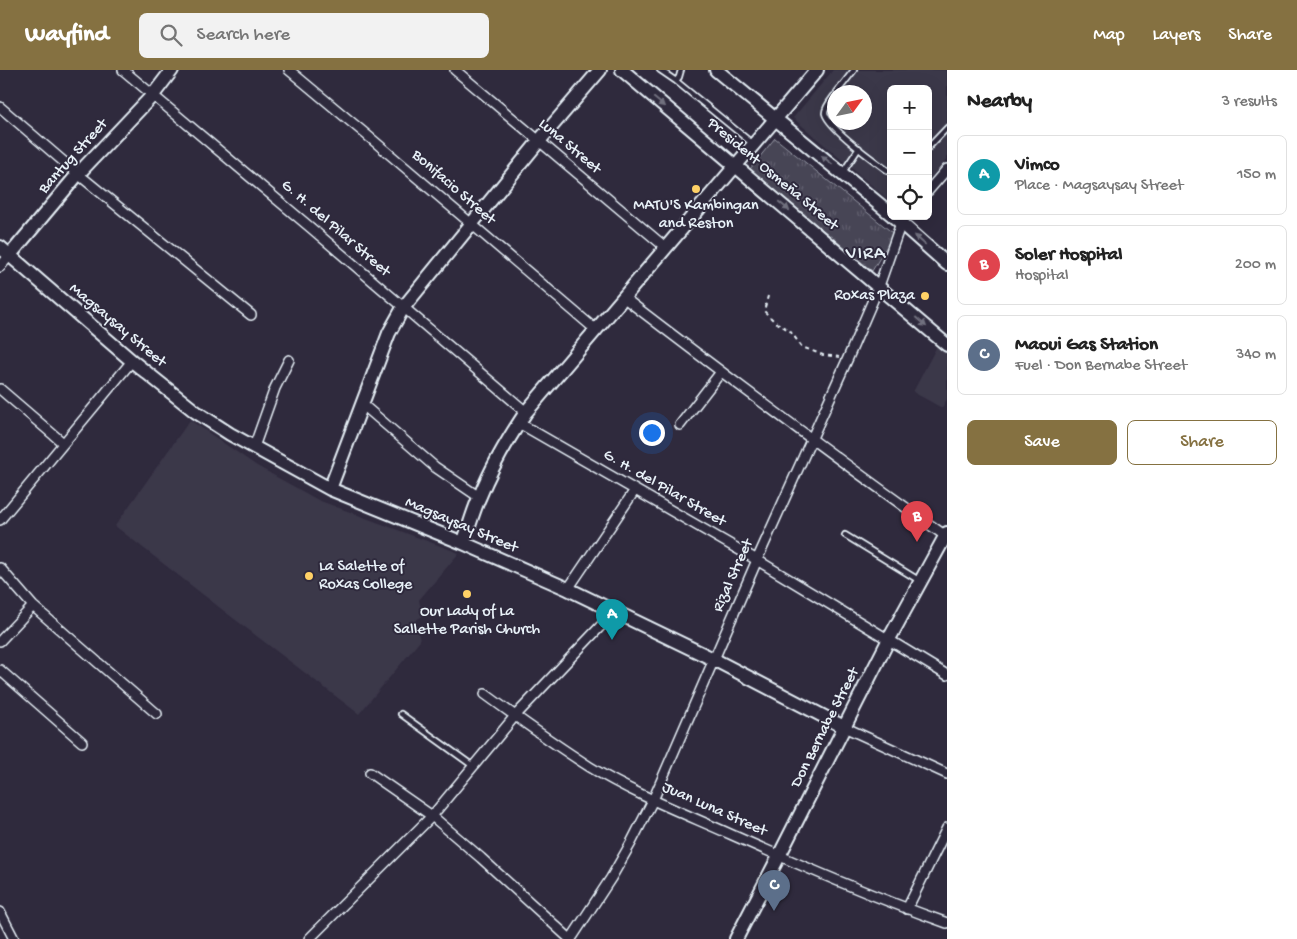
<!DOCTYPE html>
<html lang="en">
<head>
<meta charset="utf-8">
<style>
	body { margin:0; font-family:"Gochi Hand",sans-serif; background:#f2f2f2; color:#222 }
	.controls { position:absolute; right:15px; top:15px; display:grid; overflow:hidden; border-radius:8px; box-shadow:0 5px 20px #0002 }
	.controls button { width:45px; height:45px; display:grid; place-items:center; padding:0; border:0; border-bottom:1px solid #e0e0e0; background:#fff; color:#222; font:25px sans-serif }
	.compass { position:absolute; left:827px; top:15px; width:45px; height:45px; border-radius:50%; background:#fff; box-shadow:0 5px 20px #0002; rotate:57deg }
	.you { position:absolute; left:651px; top:362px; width:18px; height:18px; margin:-12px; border:4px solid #fff; border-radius:50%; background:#1a73e8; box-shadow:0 0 0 8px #1a73e833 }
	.badge { display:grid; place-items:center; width:32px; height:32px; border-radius:50%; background:#857141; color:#fff; font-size:16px; font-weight:700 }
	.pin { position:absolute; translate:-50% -41px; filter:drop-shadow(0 1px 2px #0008) }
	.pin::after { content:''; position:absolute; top:26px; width:18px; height:15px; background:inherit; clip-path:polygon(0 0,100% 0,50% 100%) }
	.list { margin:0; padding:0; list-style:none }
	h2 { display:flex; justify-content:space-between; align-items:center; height:65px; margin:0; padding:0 20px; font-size:21px }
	h2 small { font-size:16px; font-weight:400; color:#767676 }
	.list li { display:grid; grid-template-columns:32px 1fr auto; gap:15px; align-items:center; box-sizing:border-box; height:80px; margin:0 10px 10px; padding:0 10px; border:1px solid #e0e0e0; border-radius:8px }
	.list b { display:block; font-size:19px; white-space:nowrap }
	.list p { margin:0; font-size:16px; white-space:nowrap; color:#767676 }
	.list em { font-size:16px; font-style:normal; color:#767676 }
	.actions { display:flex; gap:10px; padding:15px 20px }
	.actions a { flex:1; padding:11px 0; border:1px solid #857141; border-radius:8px; text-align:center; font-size:18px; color:#857141 }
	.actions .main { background:#857141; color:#fff }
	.icon { flex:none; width:28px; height:28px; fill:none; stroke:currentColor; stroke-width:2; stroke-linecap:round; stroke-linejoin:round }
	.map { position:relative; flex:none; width:947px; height:869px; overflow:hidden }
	header { display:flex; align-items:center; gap:30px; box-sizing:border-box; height:70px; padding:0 25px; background:#857141; color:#fff }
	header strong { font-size:24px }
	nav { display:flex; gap:28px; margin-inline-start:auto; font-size:18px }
	.search { width:350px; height:45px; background:#f2f2f2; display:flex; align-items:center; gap:12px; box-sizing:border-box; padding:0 18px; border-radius:8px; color:#767676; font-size:19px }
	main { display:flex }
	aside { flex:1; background:#fff }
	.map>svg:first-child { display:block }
	.built { fill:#3b3749; fill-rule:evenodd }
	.park { fill:url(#park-tufts); stroke:#979aa6 }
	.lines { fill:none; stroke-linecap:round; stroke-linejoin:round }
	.lane-casing { stroke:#e8f1f8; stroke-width:8 }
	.street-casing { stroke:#e8f1f8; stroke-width:12 }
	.secondary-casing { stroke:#e8f1f8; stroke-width:16 }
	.path { stroke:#e8f1f8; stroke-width:2; stroke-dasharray:4 4; stroke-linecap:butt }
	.lane { stroke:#2f2a3d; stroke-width:4.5 }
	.street { stroke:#2f2a3d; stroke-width:9 }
	.secondary { stroke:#2f2a3d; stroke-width:12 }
	.oneway { fill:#70707e }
	.poi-dot { fill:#ffd166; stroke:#2f2a3d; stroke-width:2 }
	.labels { text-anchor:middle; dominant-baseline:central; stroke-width:4; stroke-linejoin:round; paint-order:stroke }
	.street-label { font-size:16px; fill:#e8f1f8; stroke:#2f2a3d }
	.poi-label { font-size:16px; fill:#e8f1f8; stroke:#2f2a3d }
	.quarter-label { font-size:19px; letter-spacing:1px; fill:#e8f1f8; stroke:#2f2a3d }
</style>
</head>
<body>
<header>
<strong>Wayfind</strong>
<div class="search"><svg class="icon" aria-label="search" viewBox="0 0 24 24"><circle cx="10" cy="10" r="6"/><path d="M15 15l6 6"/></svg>Search here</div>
<nav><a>Map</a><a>Layers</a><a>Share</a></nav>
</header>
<main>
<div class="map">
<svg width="947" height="869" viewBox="0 0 947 869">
	<defs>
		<pattern id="park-tufts" width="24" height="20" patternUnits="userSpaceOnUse" patternTransform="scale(1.25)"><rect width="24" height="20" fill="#464455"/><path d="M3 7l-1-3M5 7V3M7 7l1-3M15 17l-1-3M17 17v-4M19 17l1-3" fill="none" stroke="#615f6e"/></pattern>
	</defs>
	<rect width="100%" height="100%" fill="#2f2a3d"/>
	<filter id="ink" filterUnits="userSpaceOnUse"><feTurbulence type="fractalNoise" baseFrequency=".02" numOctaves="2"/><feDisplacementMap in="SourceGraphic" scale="10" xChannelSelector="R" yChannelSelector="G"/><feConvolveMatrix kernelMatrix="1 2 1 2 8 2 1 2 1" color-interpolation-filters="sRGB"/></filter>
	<g filter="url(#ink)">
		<path class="built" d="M 833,0 L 947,0 L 947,89 L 928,111 L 928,19 L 891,19 L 891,132 L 793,48 ZM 834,22 L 864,22 L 864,52 L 834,52 Z
			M 937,276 L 947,283 L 947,329 L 942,338 L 913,322 Z
			M 190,350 L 257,396 L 318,430 L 459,483 L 419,530 L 423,546 L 416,550 L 420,571 L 359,644 L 233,548 L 115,456 Z"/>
		<path class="park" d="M 775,68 L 894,164 L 872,201 L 750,99 Z"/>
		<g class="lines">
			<defs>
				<path id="lane" d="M 660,0 L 676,11 L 753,74
					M 676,11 L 679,7 L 681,0
					M 837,22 L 854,0
					M 834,26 C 831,30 825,37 825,43 C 828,58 877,93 891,103
					M 928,78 L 947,58
					M 843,102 L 859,78
					M 845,465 L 920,511
					M 401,644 L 473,696"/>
				<path id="street" d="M 123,0 L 311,158 L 526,342
					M 289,0 L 374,71 L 596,260
					M 455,0 L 665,177
					M 0,37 L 78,104 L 251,245
					M 928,121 L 947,99
					M 0,197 L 10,185
					M 623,227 C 730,309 837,389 947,467
					M 0,319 L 63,373
					M 362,334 L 435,397 L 479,427
					M 519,353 L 757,490 L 947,605
					M 680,355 L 721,302
					M 254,377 L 275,318 L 289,290
					M 0,450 L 132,291
					M 0,498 L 33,536 L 157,644
					M 568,519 L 635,420
					M 0,571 L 33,536
					M 0,600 L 82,672
					M 485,624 C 519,649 554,674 590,697 C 634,724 683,743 730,764 C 802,796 873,827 947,853
					M 844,657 L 947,704
					M 370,703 L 432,746 L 481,788 L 570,869
					M 907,839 L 947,758
					M 0,842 L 14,869
					M 309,869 L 432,746 L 515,646 L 615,541
					M 571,869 L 611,808 L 631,773 L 653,730 L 757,490 L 848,288 L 879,216 L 901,153 L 906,146"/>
				<path id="secondary" d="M 622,0 L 947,275
					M 716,0 L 891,144
					M 893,146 L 947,194
					M 0,177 L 132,291 L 196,342 L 230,364 L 330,419 L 463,473 L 568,519 L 713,589 L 844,657
					M 10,185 L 78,104 L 153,25 L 172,0
					M 330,419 L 389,263 L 403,238 L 539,71 L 600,0
					M 463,473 C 469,458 473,441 480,426 C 492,396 508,369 526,342 L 817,0
					M 736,869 L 779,786 L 889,569 L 947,463"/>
			</defs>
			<use href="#lane" class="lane-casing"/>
			<use href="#street" class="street-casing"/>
			<use href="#secondary" class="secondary-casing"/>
			<path class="path" d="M 768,226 L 764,241 L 774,251 L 790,261 L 802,277 L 823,285 L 839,287"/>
			<use href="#lane" class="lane"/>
			<use href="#street" class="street"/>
			<use href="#secondary" class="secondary"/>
		</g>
		<defs><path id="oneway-solid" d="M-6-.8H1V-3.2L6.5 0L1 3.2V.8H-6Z" transform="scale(1.25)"/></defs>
		<g class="oneway">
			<use href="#oneway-solid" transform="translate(659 32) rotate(40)"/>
			<use href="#oneway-solid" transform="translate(827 90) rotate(-141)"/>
			<use href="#oneway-solid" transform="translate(784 136) rotate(40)"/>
			<use href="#oneway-solid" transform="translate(920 170) rotate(-138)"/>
			<use href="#oneway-solid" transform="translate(921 252) rotate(41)"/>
		</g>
	</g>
	<g class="poi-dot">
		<circle cx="696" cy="119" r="5"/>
		<circle cx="925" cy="226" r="5"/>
		<circle cx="309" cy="506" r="5"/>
		<circle cx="467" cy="524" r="5"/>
	</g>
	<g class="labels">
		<g class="street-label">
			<text transform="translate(569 77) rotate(40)">Luna Street</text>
			<text transform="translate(74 87) rotate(-48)">Bantug Street</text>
			<text transform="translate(772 105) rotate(40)">President Osmeña Street</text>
			<text transform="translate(453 118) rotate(41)">Bonifacio Street</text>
			<text transform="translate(335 159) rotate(41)">G. H. del Pilar Street</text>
			<text transform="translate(117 256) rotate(40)">Magsaysay Street</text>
			<text transform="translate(664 419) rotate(30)">G. H. del Pilar Street</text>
			<text transform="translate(461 456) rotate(23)">Magsaysay Street</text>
			<text transform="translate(734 506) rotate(-66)">Rizal Street</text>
			<text transform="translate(826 658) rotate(-63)">Don Bernabe Street</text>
			<text transform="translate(714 740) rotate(24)">Juan Luna Street</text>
		</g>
		<g class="poi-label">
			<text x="696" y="136">MATU'S Kambingan<tspan x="696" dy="18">and Reston</tspan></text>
			<text x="915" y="226" text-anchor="end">Roxas Plaza</text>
			<text x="319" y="497" text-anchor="start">La Salette of<tspan x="319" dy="18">Roxas College</tspan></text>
			<text x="467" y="542">Our Lady of La<tspan x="467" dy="18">Sallette Parish Church</tspan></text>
		</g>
		<g class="quarter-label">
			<text x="866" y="184">VIRA</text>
		</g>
	</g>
</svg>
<div class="controls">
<button>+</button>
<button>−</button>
<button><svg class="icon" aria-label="locate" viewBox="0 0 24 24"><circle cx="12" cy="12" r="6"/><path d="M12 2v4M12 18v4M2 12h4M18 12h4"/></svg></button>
</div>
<svg class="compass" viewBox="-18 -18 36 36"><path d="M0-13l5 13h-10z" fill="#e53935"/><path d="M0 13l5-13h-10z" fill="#767676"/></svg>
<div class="you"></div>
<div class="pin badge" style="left:612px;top:570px;background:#0f9aa8">A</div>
<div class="pin badge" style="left:917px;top:472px;background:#e0444e">B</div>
<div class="pin badge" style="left:774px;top:841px;background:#5c6f8a">C</div>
</div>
<aside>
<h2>Nearby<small>3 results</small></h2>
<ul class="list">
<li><span class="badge" style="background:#0f9aa8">A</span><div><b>Vimco</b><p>Place · Magsaysay Street</p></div><em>150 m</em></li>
<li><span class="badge" style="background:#e0444e">B</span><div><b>Soler Hospital</b><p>Hospital</p></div><em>200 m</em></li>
<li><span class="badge" style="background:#5c6f8a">C</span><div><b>Maoui Gas Station</b><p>Fuel · Don Bernabe Street</p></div><em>340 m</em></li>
</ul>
<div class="actions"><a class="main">Save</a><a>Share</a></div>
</aside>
</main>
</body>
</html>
